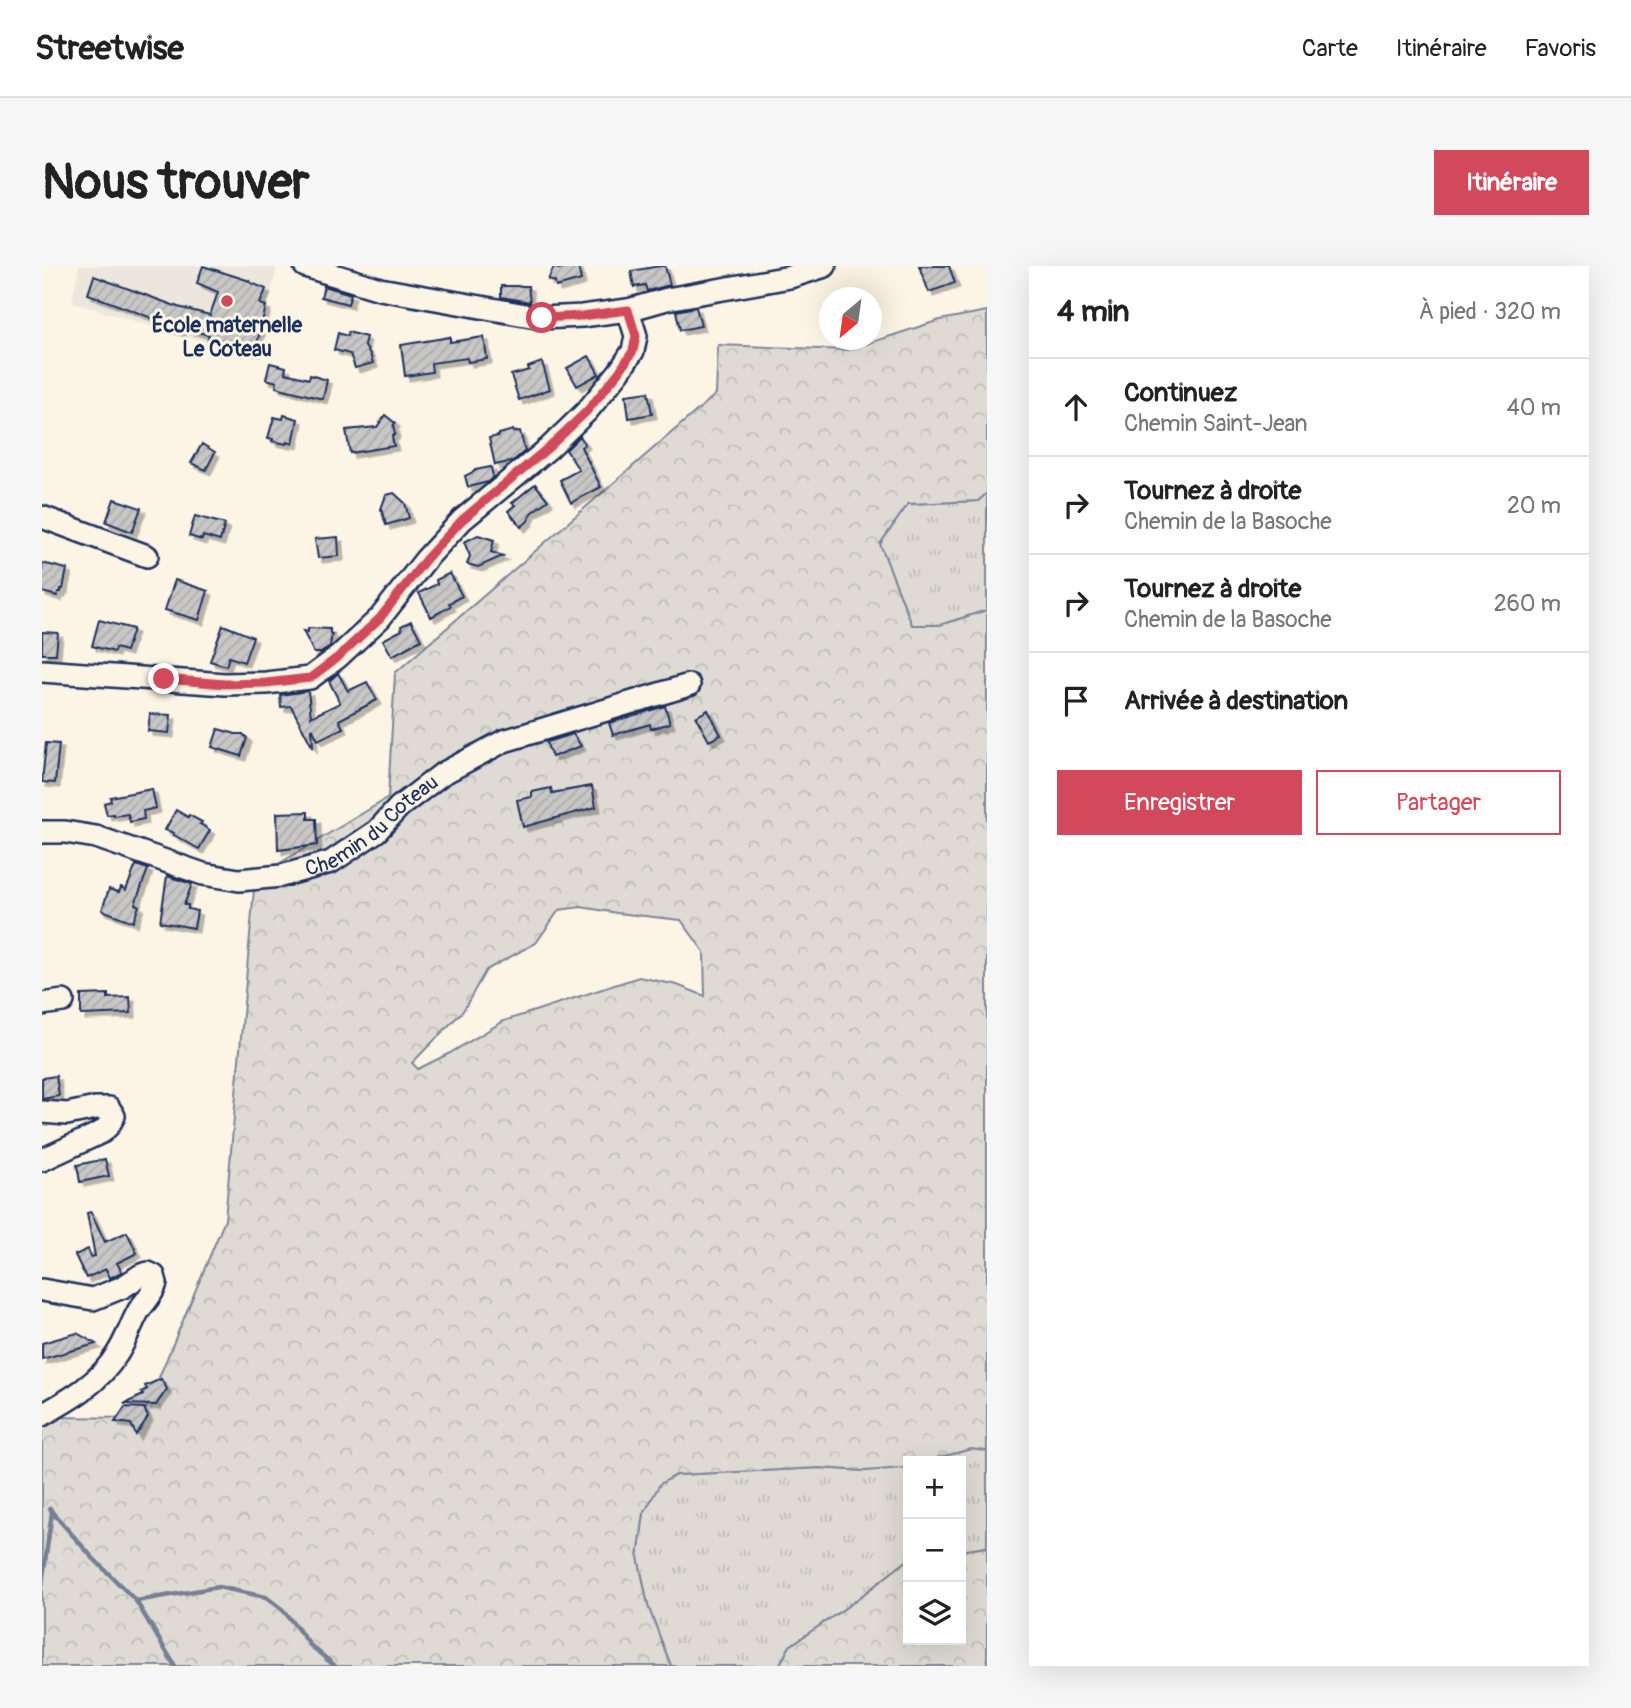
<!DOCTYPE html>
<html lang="fr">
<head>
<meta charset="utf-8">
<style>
	body { margin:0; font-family:Pangolin,sans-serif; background:#f6f6f6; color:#222 }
	.controls { position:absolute; right:21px; bottom:21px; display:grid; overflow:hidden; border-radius:0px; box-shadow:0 7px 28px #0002 }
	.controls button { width:63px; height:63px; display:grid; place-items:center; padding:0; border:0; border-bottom:2px solid #e0e0e0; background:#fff; color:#222; font:35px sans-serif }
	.compass { position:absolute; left:777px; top:21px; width:63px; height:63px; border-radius:50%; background:#fff; box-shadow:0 7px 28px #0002; rotate:209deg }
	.stop { position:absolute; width:21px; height:21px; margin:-16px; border:5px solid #d1495b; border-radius:50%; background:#fff }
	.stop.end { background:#d1495b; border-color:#fff; box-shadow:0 2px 7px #0008 }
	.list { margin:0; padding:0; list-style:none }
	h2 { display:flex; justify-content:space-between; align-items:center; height:91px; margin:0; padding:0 28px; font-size:30px }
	h2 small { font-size:23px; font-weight:400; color:#767676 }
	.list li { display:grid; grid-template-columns:46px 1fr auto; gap:21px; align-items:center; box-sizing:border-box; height:98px; padding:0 28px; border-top:2px solid #e0e0e0 }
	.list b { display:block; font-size:26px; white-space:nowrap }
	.list p { margin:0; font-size:23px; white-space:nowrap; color:#767676 }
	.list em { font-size:23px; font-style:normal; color:#767676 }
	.actions { display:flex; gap:14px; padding:21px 28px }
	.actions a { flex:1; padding:16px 0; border:2px solid #d1495b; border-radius:0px; text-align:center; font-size:24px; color:#d1495b }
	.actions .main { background:#d1495b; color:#fff }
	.icon { flex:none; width:38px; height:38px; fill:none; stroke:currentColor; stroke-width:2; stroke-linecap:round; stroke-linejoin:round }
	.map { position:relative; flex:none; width:945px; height:1400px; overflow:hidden; border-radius:0px }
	header { display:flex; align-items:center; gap:42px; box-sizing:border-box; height:98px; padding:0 35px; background:#fff; border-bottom:2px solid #e0e0e0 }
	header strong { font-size:33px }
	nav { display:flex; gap:38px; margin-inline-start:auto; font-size:24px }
	.intro { display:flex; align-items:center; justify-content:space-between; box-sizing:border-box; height:168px; padding:0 42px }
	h1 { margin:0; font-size:49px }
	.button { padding:18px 32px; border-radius:0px; background:#d1495b; color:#fff; font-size:24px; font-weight:700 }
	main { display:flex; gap:42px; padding:0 42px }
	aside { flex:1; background:#fff; border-radius:0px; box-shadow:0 7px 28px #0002 }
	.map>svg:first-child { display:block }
	.built { fill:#ece7dc }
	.grass { fill:url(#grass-tufts); stroke:#7d8599; stroke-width:2 }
	.forest { fill:url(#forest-crowns); stroke:#7d8599; stroke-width:2; fill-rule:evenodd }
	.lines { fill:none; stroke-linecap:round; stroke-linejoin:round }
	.stream { stroke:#767f94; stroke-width:4.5 }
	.building { fill:url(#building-hatch); stroke:#1b2f5e; stroke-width:2; filter:url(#shadow) }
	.minor-casing { stroke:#1b2f5e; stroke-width:26 }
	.minor { stroke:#fcf5e5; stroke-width:21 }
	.route { stroke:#d1495b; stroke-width:9 }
	.poi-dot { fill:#d1495b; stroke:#fcf5e5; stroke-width:2.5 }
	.labels { text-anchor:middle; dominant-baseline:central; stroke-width:6; stroke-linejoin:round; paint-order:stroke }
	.poi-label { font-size:21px; font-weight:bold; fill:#1b2f5e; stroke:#fcf5e5 }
	.street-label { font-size:21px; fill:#1b2f5e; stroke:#fcf5e5 }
</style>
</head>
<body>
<header>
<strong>Streetwise</strong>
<nav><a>Carte</a><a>Itinéraire</a><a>Favoris</a></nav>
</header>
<div class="intro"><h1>Nous trouver</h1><a class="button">Itinéraire</a></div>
<main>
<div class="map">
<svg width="945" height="1400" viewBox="0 0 945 1400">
	<defs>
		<pattern id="grass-tufts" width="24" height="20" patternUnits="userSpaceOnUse" patternTransform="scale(1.75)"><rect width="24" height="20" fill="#dfdbd4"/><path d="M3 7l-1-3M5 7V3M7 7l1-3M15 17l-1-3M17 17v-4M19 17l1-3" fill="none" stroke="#bfbcb8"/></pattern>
		<pattern id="forest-crowns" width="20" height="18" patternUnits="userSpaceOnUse" patternTransform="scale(1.75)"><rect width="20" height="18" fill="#dfdbd4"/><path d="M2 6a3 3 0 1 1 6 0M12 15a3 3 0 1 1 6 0" fill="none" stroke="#bfbcb8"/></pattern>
		<pattern id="building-hatch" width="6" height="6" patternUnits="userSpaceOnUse" patternTransform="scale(1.75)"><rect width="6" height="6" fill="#c8c7c6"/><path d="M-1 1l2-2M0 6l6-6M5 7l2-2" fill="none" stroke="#ababac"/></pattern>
		<filter id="shadow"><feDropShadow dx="4.5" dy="4.5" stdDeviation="0" flood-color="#0004"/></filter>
	</defs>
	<rect width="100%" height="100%" fill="#fcf5e5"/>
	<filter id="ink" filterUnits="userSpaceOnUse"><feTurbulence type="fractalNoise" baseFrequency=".0143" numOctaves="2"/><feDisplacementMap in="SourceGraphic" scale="14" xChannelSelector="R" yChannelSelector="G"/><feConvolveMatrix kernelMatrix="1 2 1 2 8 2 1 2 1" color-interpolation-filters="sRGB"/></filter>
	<g filter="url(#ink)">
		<path class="built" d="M 37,0 L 235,0 L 215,90 L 128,66 L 30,36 Z"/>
		<path class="grass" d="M 945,227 L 945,344 L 898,359 L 870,359 L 838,278 L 866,238 L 936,235 Z
			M 929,1183 L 945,1185 L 945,1281 L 919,1285 L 919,1195 L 884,1195 Z
			M 866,1200 L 866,1294 L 809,1338 L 748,1380 L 737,1400 L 629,1400 L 606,1340 L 596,1291 L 602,1247 L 617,1218 L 634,1209 L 778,1202 L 823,1205 Z"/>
		<path class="forest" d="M 945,45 L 945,227 L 936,235 L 866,238 L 838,278 L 870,359 L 898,359 L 945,344 L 945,1185 L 929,1183 L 884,1195 L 866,1195 L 866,1200 L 861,1202 L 823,1205 L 778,1202 L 634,1209 L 618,1218 L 602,1247 L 596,1291 L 606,1340 L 629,1400 L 0,1400 L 0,1151 L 100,1152 L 183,954 L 213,612 L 346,532 L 353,407 L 674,128 L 676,79 L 806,84 L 898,54 ZM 539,641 L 575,647 L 639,654 L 662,686 L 663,730 L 635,719 L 597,711 L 462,755 L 408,787 L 376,803 L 370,797 L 421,745 L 444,704 L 494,677 L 517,644 Z
			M 945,1281 L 945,1400 L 737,1400 L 748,1380 L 809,1338 L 866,1294 L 866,1374 L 919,1374 L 919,1285 Z"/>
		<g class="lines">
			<path class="stream" d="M 10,1246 L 50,1291 L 94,1335 L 133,1400
				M 0,1318 L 10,1246 L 8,1242
				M 94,1335 L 176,1321 L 224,1331 L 241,1344 L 268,1379 L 293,1400"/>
		</g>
		<path class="building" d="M 161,0 L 208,15 L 207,16 L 224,23 L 218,38 L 224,40 L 213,86 L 166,74 L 167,69 L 141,62 L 139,66 L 128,63 L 129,59 L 46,28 L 52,10 L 136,41 L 168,49 L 176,26 L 155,17 Z
			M 526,0 L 536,0 L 539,14 L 514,21 L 513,16 L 506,14 L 512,1 L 517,3 Z
			M 618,0 L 623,0 L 628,19 L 605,25 L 603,19 L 592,21 L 589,5 Z
			M 877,0 L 907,0 L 913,17 L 887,26 Z
			M 282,20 L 309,28 L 306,38 L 279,31 Z
			M 459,20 L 486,20 L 488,36 L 459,31 Z
			M 654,41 L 659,60 L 638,64 L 634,45 Z
			M 306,66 L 324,71 L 322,79 L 328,88 L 331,97 L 313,102 L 308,88 L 292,84 L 296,67 L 305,70 Z
			M 408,71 L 408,76 L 442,71 L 445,93 L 426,96 L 425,92 L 389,97 L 390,106 L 363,110 L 359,79 Z
			M 547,90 L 557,108 L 535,120 L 525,102 Z
			M 500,96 L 508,123 L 477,134 L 469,109 L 487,104 L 486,101 Z
			M 228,97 L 244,101 L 243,107 L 267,113 L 268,109 L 285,114 L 281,133 L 234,121 L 235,116 L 224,113 Z
			M 606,126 L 610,148 L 587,152 L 584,129 Z
			M 242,149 L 256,153 L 251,178 L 246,176 L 245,178 L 230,175 L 231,173 L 226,172 L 232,151 L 241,153 Z
			M 343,149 L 353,157 L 351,160 L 353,168 L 350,171 L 352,180 L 308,187 L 304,164 L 335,161 Z
			M 471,164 L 471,166 L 478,165 L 483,185 L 471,195 L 453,199 L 447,172 L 457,170 L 457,168 Z
			M 538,170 L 543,178 L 539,181 L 559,221 L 529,237 L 518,214 L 537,204 L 524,184 Z
			M 160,178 L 173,186 L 164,204 L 149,197 Z
			M 449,201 L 451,211 L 446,216 L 426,221 L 423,210 L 433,205 L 433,204 Z
			M 493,218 L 506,234 L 489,247 L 486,255 L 479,261 L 466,245 L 473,239 L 470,237 Z
			M 352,227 L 363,237 L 367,252 L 344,259 L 339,243 L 344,229 Z
			M 72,233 L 99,242 L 90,266 L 64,256 Z
			M 153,250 L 183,258 L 178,275 L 161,270 L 160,274 L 147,270 Z
			M 436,269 L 452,274 L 449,286 L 461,290 L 436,301 L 425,298 L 428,290 L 422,276 Z
			M 296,271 L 297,290 L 276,292 L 273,273 Z
			M 0,297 L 25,303 L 21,323 L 19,323 L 19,326 L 16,326 L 15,330 L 0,326 Z
			M 408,307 L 420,330 L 407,337 L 409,340 L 389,351 L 377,327 L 395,318 L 394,314 Z
			M 133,314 L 166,325 L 157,354 L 123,344 Z
			M 57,354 L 91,363 L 84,385 L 73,382 L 72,386 L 50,380 Z
			M 369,355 L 379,374 L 350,390 L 341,374 L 360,364 L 359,360 Z
			M 181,359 L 211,371 L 202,396 L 187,391 L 184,400 L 168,395 Z
			M 266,362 L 288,363 L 288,368 L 290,368 L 288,380 L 279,387 L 272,387 L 261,365 L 266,366 Z
			M 0,366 L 16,367 L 14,388 L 0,388 Z
			M 296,407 L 306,425 L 325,416 L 335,434 L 297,454 L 301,462 L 276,474 L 270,462 L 271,482 L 249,440 L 239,441 L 238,429 L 266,425 L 269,451 L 298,437 L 287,415 Z
			M 623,440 L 628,457 L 609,463 L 608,458 L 571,469 L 567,457 Z
			M 666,444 L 679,469 L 667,475 L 654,451 Z
			M 108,448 L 129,449 L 127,467 L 106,465 Z
			M 176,463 L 194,468 L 201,468 L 205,472 L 199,490 L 170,481 Z
			M 531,468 L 539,480 L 510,491 L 504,476 Z
			M 4,477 L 17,478 L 13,517 L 0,516 Z
			M 550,520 L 554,541 L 481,561 L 475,534 L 490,531 L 490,526 L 509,522 L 510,527 Z
			M 110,523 L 114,542 L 101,545 L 102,553 L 88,556 L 86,548 L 72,550 L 72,548 L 65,549 L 62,537 L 69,535 L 68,531 Z
			M 134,544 L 146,551 L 147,549 L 160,556 L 158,558 L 168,564 L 157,583 L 132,569 L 132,567 L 123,564 Z
			M 266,546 L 266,553 L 274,553 L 275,579 L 236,584 L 235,547 Z
			M 94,599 L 106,603 L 93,638 L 97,640 L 91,656 L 60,644 L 67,623 L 77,626 L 79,621 L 84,624 Z
			M 125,610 L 150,618 L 142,639 L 146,639 L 146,643 L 155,645 L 152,662 L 118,656 Z
			M 66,728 L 66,732 L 88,731 L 89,747 L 39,749 L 39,729 Z
			M 14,810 L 17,830 L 0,833 L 0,812 Z
			M 63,893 L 67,910 L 38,916 L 35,899 Z
			M 49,946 L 63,976 L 85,966 L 95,987 L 75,997 L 80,1006 L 68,1012 L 64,1003 L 44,1012 L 33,989 L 46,983 L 49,991 L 53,990 L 45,947 Z
			M 35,1067 L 54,1078 L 0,1093 L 0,1077 Z
			M 119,1113 L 125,1123 L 114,1139 L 82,1138 L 101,1129 L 99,1126 L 105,1123 L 103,1120 Z
			M 83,1141 L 102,1142 L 106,1151 L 94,1169 L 89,1158 L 73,1156 Z"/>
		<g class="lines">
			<defs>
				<g id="minor">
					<path d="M 263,0 L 338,23 L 500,52 L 540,50 L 586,44 L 625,33 L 748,11 L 783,0"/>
					<path d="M 0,251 L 105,290"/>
					<path d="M 0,405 L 183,418 L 224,417 L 268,412 L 296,391 L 338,352 L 384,293 L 420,254 L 507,182 L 545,145 L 577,106 L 591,85 L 594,70 L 586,44"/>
					<path id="s1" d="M 0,566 L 23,566 L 54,571 L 161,608 L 197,614 L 239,610 L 289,596 L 335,565 L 357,541 L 400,508 L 462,475 L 647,419"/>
					<path d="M 0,738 L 21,735"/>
					<path d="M 0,846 L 25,848 L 54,842 L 67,842 L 72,850 L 67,859 L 60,866 L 0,894"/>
					<path d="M 0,1024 L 51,1033 L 81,1021 L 99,1009 L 106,1007 L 112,1010 L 114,1017 C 111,1029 103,1035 97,1044 C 89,1058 84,1075 75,1088 C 57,1117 29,1133 0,1149"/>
				</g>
			</defs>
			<use href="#minor" class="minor-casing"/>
			<use href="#minor" class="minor"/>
		</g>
	</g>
	<g class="lines" filter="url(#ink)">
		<path class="route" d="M 122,413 L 183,418 L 224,417 L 268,412 L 296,391 L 338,352 L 384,293 L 420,254 L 507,181 L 545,145 L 577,106 L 591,85 L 594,70 L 586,44 L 540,50 L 500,52"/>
	</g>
	<circle class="poi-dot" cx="185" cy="35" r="7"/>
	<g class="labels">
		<g class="poi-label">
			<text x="185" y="59">École maternelle<tspan x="185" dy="24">Le Coteau</tspan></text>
		</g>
		<g class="street-label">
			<text stroke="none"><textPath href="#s1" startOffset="352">Chemin du Coteau</textPath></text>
		</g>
	</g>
</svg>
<div class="controls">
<button>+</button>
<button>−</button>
<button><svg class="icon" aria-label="layers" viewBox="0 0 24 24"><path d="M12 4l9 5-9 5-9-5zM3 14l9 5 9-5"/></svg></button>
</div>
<svg class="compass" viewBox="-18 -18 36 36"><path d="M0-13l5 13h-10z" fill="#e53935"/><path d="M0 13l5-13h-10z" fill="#767676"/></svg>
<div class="stop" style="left:500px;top:52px"></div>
<div class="stop end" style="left:122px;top:413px"></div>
</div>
<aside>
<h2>4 min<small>À pied · 320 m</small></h2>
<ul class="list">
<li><svg class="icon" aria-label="ahead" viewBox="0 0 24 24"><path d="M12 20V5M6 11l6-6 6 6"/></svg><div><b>Continuez</b><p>Chemin Saint-Jean</p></div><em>40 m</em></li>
<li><svg class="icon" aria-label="right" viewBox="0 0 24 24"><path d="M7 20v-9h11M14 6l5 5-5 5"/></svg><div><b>Tournez à droite</b><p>Chemin de la Basoche</p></div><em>20 m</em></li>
<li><svg class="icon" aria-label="right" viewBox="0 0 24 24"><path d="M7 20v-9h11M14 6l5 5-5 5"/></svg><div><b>Tournez à droite</b><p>Chemin de la Basoche</p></div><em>260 m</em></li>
<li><svg class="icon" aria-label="arrive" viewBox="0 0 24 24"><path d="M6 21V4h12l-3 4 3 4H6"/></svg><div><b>Arrivée à destination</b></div></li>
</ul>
<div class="actions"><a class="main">Enregistrer</a><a>Partager</a></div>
</aside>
</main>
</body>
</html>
